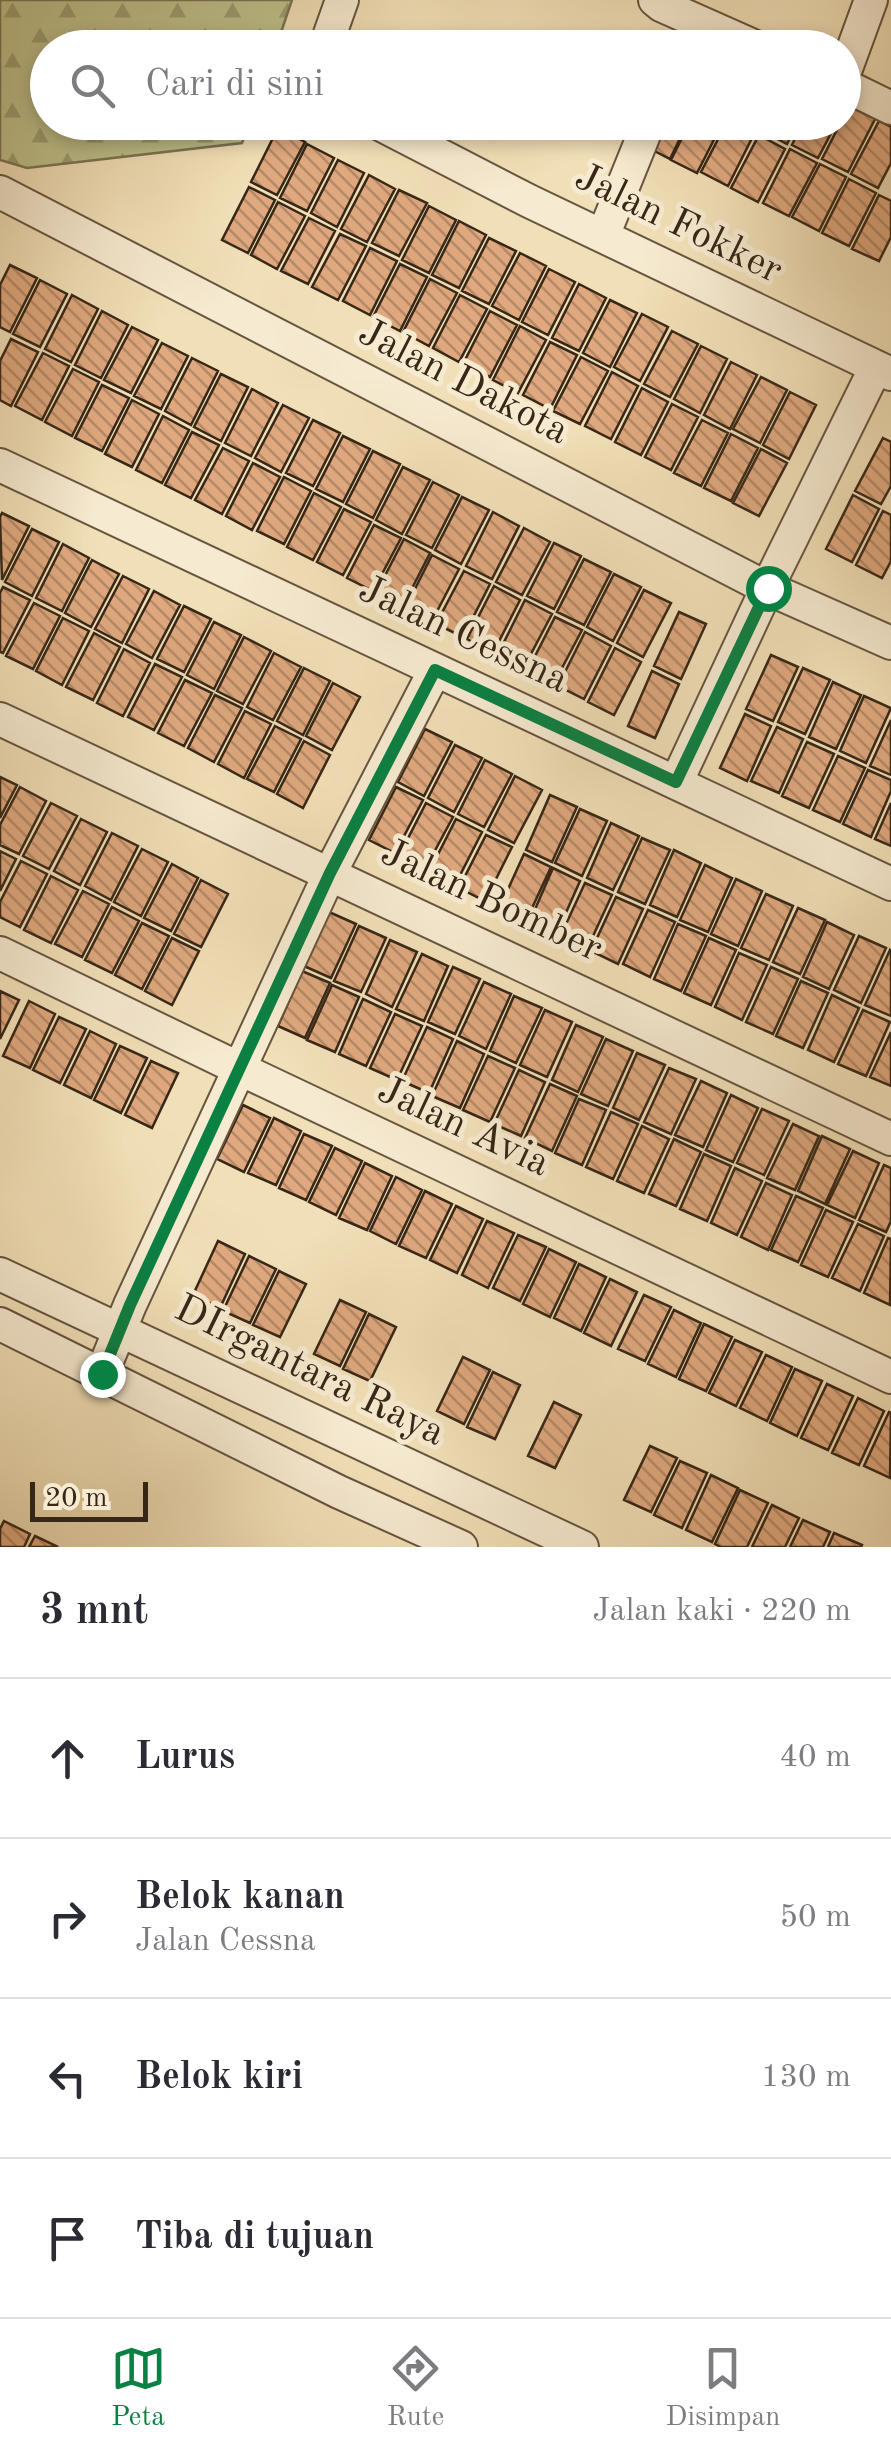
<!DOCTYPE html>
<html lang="id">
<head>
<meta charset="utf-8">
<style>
	body { margin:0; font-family:"Old Standard TT",serif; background:#f7f7f7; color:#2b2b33 }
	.scale { position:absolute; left:30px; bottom:25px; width:118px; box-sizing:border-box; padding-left:10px; border:5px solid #372717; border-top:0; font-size:28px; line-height:35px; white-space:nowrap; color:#372717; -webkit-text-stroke:8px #f6ead0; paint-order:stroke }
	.stop { position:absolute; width:30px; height:30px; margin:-22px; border:8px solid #0b8043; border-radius:50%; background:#fff }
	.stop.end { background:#0b8043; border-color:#fff; box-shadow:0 2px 10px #0008 }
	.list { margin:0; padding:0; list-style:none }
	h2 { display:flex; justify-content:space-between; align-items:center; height:130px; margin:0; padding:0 40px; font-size:42px }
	h2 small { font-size:32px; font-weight:400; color:#7c7c81 }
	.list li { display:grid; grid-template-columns:65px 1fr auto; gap:30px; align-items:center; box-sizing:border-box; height:160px; padding:0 40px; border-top:2px solid #e1e1e2 }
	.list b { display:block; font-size:38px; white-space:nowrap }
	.list p { margin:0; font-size:32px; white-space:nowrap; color:#7c7c81 }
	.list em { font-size:32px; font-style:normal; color:#7c7c81 }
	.icon { flex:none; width:55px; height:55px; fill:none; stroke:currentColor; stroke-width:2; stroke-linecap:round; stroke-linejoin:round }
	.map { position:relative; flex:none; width:891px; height:1547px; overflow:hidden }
	.search { position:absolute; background:#fff; box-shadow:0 5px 15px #0003; left:30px; right:30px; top:30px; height:110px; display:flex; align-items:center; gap:25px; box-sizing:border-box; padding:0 35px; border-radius:55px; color:#7c7c81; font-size:38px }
	.sheet { height:770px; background:#fff }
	nav { display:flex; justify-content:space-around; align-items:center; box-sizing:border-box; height:140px; border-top:2px solid #e1e1e2; background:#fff; font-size:28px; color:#7c7c81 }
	nav a { display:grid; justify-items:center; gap:5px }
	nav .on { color:#0b8043 }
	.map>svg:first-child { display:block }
	.forest { fill:url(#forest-firs); stroke:#7a7452; stroke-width:2.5 }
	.building { fill:url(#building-back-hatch); stroke:#372717; stroke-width:2.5 }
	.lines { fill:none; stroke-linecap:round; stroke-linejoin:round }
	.street-casing { stroke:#66553f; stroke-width:36 }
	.street { stroke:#f6ead0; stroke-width:32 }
	.route { stroke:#0b8043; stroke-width:12 }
	.labels { text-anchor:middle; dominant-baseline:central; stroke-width:10; stroke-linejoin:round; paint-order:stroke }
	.street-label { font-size:40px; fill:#372717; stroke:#f6ead0 }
</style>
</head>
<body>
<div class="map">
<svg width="891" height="1547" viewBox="0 0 891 1547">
	<defs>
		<pattern id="forest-firs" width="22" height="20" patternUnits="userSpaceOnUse" patternTransform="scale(2.5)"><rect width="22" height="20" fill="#bec18c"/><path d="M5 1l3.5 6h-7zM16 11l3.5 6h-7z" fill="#9b9d71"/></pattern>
		<pattern id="building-back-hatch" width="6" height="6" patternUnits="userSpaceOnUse" patternTransform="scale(2.5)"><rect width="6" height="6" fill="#dfa87e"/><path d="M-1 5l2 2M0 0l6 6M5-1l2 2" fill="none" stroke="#b68966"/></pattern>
	</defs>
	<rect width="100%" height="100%" fill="#f1dfb7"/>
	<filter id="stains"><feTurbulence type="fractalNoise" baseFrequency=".002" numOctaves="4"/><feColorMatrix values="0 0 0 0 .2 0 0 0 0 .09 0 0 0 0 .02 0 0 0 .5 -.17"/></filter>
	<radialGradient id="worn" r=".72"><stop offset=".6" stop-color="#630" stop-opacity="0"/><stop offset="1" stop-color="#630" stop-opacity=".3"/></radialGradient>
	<path class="forest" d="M 0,0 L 292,0 L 276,47 L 48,48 L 48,122 L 250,123 L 242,143 L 27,168 L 0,160 Z"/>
	<path class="building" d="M 849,106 L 875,119 L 848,172 L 822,159 L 841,122 L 844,122 L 844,117 Z
		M 879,121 L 891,127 L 891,163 L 878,188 L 851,174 Z
		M 655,122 L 688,122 L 670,159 L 643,145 Z
		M 690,122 L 723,122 L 697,173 L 671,160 Z
		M 727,122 L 734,122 L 755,132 L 728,186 L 701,172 Z
		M 765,122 L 798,122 L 787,144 L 761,130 Z
		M 803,122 L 837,122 L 818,158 L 792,145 Z
		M 278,128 L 305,142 L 277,195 L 251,182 Z
		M 759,135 L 785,149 L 758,202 L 731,188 Z
		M 307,144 L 334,158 L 307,211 L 280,198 Z
		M 790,149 L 817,163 L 789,216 L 763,203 Z
		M 338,160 L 364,173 L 337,227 L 311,213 Z
		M 820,164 L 846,177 L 819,231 L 792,217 Z
		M 369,175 L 395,189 L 367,242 L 341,229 Z
		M 849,179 L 876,193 L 849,246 L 822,233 Z
		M 249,187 L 275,200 L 248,253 L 222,240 Z
		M 399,190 L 427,203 L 399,256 L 372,243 Z
		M 879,195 L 891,201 L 891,237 L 879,261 L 852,249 Z
		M 278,202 L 305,216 L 277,269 L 251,255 Z
		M 429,206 L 456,220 L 429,273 L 402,260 Z
		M 309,218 L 335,231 L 308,284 L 281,271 Z
		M 459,221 L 486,235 L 459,288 L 432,275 Z
		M 340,234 L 366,246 L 338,300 L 312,287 Z
		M 489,238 L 516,251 L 489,304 L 462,291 Z
		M 370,248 L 397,261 L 370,315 L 343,301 Z
		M 520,253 L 546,266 L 519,320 L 492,306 Z
		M 400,264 L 427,277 L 400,331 L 373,317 Z
		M 10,265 L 37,278 L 10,332 L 0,327 L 0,285 Z
		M 549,269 L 575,282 L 548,335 L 522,322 Z
		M 430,279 L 457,293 L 429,346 L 403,332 Z
		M 40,280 L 67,294 L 40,347 L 13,334 Z
		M 579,284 L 606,298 L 579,351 L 552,338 Z
		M 72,295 L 98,309 L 71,362 L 45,349 Z
		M 460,295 L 487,309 L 459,362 L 433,348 Z
		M 610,300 L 637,313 L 610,367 L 583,353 Z
		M 102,311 L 128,325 L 101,378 L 75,365 Z
		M 490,311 L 517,325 L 490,377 L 463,364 Z
		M 642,314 L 668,327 L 640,381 L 614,367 Z
		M 520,326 L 546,340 L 518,393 L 493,380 Z
		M 132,327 L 158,340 L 131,393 L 104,380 Z
		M 672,331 L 698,344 L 670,397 L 644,384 Z
		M 11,339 L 38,352 L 11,406 L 0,400 L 0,361 Z
		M 550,342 L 577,355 L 550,409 L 523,395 Z
		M 162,343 L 188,356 L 161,409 L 134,396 Z
		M 701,346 L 727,359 L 700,413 L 674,399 Z
		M 43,353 L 69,366 L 42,420 L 15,406 Z
		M 581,357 L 608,371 L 580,424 L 553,411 Z
		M 192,358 L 218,371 L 191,425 L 165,411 Z
		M 731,362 L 757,375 L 730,429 L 704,415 Z
		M 73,369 L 99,382 L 72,436 L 45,422 Z
		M 612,372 L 638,386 L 611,439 L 585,426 Z
		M 221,374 L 248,387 L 221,441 L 194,427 Z
		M 761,377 L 787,390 L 760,443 L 733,429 Z
		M 102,385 L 129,398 L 102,451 L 75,438 Z
		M 642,388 L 668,402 L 641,455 L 615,442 Z
		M 252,389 L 278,403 L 251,456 L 225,443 Z
		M 790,392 L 816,405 L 789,459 L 763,445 Z
		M 132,400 L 159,414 L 132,467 L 105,454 Z
		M 672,404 L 698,417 L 671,470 L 645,457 Z
		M 283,405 L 309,418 L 281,472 L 255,458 Z
		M 163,416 L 189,430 L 162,483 L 136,470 Z
		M 313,420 L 340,433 L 313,486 L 286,473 Z
		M 702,420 L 728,433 L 701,486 L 674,473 Z
		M 192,432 L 219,445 L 191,498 L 165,485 Z
		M 731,434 L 758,448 L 731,501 L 704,488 Z
		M 343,436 L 370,449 L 343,502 L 316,489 Z
		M 883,438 L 891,442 L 891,486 L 881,504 L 855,491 Z
		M 223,448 L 249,461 L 222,514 L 195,500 Z
		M 761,449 L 787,463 L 759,516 L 733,503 Z
		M 373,451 L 400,464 L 373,518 L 346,504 Z
		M 253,463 L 280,477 L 252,530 L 226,516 Z
		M 403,467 L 430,480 L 402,534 L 376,520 Z
		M 284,477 L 311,491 L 284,544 L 257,531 Z
		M 433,482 L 459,495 L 432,548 L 406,535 Z
		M 314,493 L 341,507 L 313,560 L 287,547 Z
		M 853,495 L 879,509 L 852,562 L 826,549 Z
		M 462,497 L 489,510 L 461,564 L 435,550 Z
		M 344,509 L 371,522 L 343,575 L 317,562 Z
		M 883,511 L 891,515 L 891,561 L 882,578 L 856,565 Z
		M 493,512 L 519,526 L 492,579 L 466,566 Z
		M 2,513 L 29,526 L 2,580 L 0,517 Z
		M 374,525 L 401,538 L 373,591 L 347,578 Z
		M 524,528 L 550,542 L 522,595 L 496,582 Z
		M 32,529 L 59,542 L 32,596 L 5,582 Z
		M 404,539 L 430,553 L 403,606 L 376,593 Z
		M 554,543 L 581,556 L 554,609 L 527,596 Z
		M 63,544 L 89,558 L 62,611 L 36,598 Z
		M 432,555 L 459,569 L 432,621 L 405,609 Z
		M 584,559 L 611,572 L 584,625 L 557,612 Z
		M 92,560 L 119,574 L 91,627 L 65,613 Z
		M 464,571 L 490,584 L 463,637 L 436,624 Z
		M 614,574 L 641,587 L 613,641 L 587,627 Z
		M 123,576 L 149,589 L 122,643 L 95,629 Z
		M 494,586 L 520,600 L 493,653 L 467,639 Z
		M 3,587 L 30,600 L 3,653 L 0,652 L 0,593 Z
		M 644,590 L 671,603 L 643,657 L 617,643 Z
		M 154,591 L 180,605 L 152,658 L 126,644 Z
		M 525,600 L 552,614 L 524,667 L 498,654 Z
		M 34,603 L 60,616 L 33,669 L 6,656 Z
		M 184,606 L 211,619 L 184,672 L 157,659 Z
		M 679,612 L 706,624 L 681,679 L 654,666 Z
		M 555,617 L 582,630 L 554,683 L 528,670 Z
		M 63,618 L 89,631 L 62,685 L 36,671 Z
		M 214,622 L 241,635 L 214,689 L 187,675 Z
		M 585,632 L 611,646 L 584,699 L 558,686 Z
		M 94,633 L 120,647 L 93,700 L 66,687 Z
		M 244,637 L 271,651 L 243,704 L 217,691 Z
		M 615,648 L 641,662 L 614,715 L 588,702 Z
		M 124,649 L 150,663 L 123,716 L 97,703 Z
		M 274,653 L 301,667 L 273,720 L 247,707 Z
		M 771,655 L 798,667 L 773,721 L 746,709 Z
		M 155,664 L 182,677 L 154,730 L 128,717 Z
		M 304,668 L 330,681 L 303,735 L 277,721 Z
		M 803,668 L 830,680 L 805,734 L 778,722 Z
		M 652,671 L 679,684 L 655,738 L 628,726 Z
		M 185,680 L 212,693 L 184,746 L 158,733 Z
		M 833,682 L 861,695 L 836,749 L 809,737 Z
		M 333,683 L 360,697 L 332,750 L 306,736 Z
		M 215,695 L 242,708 L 214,762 L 188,748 Z
		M 864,696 L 891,708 L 866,763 L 840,751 Z
		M 245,711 L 271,724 L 244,778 L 218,764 Z
		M 745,714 L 771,726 L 747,781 L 720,768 Z
		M 891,720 L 891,775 L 870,766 Z
		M 275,726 L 301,739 L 274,792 L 247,779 Z
		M 777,727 L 803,739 L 779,793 L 751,781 Z
		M 425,729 L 452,742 L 424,796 L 398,782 Z
		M 304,741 L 330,755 L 303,808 L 277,794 Z
		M 807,742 L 834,754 L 809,808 L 782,796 Z
		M 455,745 L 482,758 L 454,812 L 428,798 Z
		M 838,756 L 865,768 L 840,822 L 813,810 Z
		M 485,760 L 512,774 L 484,827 L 458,814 Z
		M 868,770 L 891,780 L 891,791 L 871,837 L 843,824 Z
		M 515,776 L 542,790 L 514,843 L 488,830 Z
		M 0,777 L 17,785 L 0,818 Z
		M 20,787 L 46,801 L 19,854 L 0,845 L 0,825 Z
		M 396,787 L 423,800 L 395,853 L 369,840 Z
		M 550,795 L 577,807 L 552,862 L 526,850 Z
		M 51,803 L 77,816 L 49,869 L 23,856 Z
		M 426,803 L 453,817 L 425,869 L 399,856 Z
		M 891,803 L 891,846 L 875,839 Z
		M 580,809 L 607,821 L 582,876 L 555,863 Z
		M 81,819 L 107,832 L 80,885 L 54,871 Z
		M 456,819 L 482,832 L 455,885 L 429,872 Z
		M 611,823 L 639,836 L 613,890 L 587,878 Z
		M 112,833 L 138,846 L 111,900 L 85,886 Z
		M 486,835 L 512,847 L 485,901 L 459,888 Z
		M 642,838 L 670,850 L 645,904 L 618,892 Z
		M 142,849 L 168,862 L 141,916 L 114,902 Z
		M 674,850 L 701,863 L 677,917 L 650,905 Z
		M 0,851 L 16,859 L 0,891 Z
		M 524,854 L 551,867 L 526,921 L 499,909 Z
		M 21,861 L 47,874 L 20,927 L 0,917 L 0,902 Z
		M 172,864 L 198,878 L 171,931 L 144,918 Z
		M 705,865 L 732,878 L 708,932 L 680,920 Z
		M 553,868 L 580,881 L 556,935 L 529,923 Z
		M 51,876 L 78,890 L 51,943 L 24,930 Z
		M 736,879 L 762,891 L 738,946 L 711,934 Z
		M 201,880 L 228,894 L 201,947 L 174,934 Z
		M 585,883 L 612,895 L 587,949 L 560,937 Z
		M 83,891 L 109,904 L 82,957 L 55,944 Z
		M 766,894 L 793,906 L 769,960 L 741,948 Z
		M 616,897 L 643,909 L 618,964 L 591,951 Z
		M 112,907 L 139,921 L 112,973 L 85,960 Z
		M 798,908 L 825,920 L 800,974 L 773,962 Z
		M 648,910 L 675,922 L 650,977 L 623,964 Z
		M 329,912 L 356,924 L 331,978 L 304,966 Z
		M 827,922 L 854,935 L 829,989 L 803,977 Z
		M 142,923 L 169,936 L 142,989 L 115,975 Z
		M 678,924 L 706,936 L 681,991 L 654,979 Z
		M 359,926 L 386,938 L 361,992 L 334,981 Z
		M 859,936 L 886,948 L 861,1003 L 834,990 Z
		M 172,938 L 199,951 L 172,1005 L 145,991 Z
		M 709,938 L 736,950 L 711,1005 L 684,993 Z
		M 390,940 L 417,952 L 392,1007 L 366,994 Z
		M 890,950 L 891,951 L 891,1016 L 865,1005 Z
		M 739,953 L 767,965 L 742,1020 L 715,1007 Z
		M 422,954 L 448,966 L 424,1021 L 396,1009 Z
		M 453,967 L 480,979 L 455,1034 L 428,1022 Z
		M 771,967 L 798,979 L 773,1034 L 746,1022 Z
		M 302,971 L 330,983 L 305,1038 L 278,1026 Z
		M 801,981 L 828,993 L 803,1048 L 776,1036 Z
		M 484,982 L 511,994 L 486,1049 L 459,1036 Z
		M 332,985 L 359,997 L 335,1052 L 307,1040 Z
		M 0,991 L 19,1000 L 0,1039 Z
		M 832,995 L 859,1008 L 834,1062 L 808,1050 Z
		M 514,996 L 542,1008 L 516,1063 L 490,1051 Z
		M 363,999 L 391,1012 L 366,1066 L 339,1054 Z
		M 29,1001 L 55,1014 L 30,1068 L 3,1056 Z
		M 545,1010 L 572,1022 L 547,1077 L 520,1065 Z
		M 863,1010 L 890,1022 L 866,1076 L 838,1064 Z
		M 395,1014 L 422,1026 L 397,1080 L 370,1068 Z
		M 59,1017 L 86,1029 L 60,1083 L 33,1070 Z
		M 576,1025 L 603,1037 L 578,1092 L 552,1080 Z
		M 427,1027 L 453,1039 L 429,1093 L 402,1081 Z
		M 90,1031 L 116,1044 L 91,1098 L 64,1085 Z
		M 891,1032 L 891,1086 L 870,1077 Z
		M 606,1039 L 633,1051 L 608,1106 L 581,1094 Z
		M 457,1041 L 484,1054 L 460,1108 L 432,1096 Z
		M 120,1046 L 147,1058 L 121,1113 L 94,1100 Z
		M 637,1053 L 665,1065 L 639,1120 L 613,1108 Z
		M 488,1056 L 515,1068 L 490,1122 L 463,1110 Z
		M 151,1061 L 178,1073 L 152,1128 L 125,1115 Z
		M 669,1068 L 696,1079 L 671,1134 L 644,1122 Z
		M 519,1070 L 545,1082 L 521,1136 L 494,1124 Z
		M 701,1081 L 727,1093 L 703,1147 L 675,1135 Z
		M 550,1084 L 577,1096 L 552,1151 L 525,1138 Z
		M 731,1095 L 758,1108 L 733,1162 L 706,1150 Z
		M 579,1099 L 606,1110 L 582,1165 L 555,1153 Z
		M 243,1105 L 270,1118 L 244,1172 L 217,1159 Z
		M 762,1109 L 789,1121 L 764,1175 L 737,1163 Z
		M 611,1112 L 638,1124 L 613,1179 L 586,1167 Z
		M 274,1118 L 301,1131 L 276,1185 L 248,1173 Z
		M 793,1124 L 819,1136 L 795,1190 L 767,1178 Z
		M 642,1126 L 669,1139 L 644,1193 L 617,1181 Z
		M 304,1134 L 332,1146 L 306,1200 L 279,1188 Z
		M 822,1136 L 850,1149 L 825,1204 L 798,1191 Z
		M 674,1139 L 701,1152 L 676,1206 L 649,1194 Z
		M 335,1148 L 362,1161 L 336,1215 L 309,1202 Z
		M 853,1151 L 879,1163 L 855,1218 L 827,1205 Z
		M 704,1154 L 731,1166 L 707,1221 L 680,1209 Z
		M 365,1163 L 392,1176 L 367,1230 L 339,1218 Z
		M 884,1165 L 891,1168 L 891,1221 L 886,1232 L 859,1220 Z
		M 735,1168 L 762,1181 L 737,1235 L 711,1223 Z
		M 396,1177 L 422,1190 L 396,1244 L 370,1231 Z
		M 766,1183 L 792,1195 L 768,1250 L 741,1237 Z
		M 425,1191 L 452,1204 L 426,1258 L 399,1246 Z
		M 796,1196 L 823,1208 L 798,1262 L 771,1250 Z
		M 456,1206 L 483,1219 L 457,1273 L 430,1260 Z
		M 826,1210 L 853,1222 L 828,1277 L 801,1265 Z
		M 487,1221 L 514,1233 L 488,1288 L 462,1275 Z
		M 858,1224 L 884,1236 L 860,1291 L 832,1278 Z
		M 518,1235 L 546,1247 L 520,1301 L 493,1288 Z
		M 888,1238 L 891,1239 L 890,1305 L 864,1293 Z
		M 218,1241 L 245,1254 L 220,1308 L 193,1295 Z
		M 549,1249 L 576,1262 L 550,1317 L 523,1304 Z
		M 249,1256 L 276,1269 L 250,1323 L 223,1311 Z
		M 579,1264 L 606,1277 L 581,1331 L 554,1318 Z
		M 279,1271 L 306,1284 L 280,1337 L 253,1325 Z
		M 610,1279 L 637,1292 L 611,1346 L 584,1333 Z
		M 644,1295 L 671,1307 L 645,1361 L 618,1349 Z
		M 340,1300 L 366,1312 L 340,1366 L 314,1354 Z
		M 674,1310 L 701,1323 L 676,1377 L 648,1364 Z
		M 369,1314 L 396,1327 L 370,1381 L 343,1369 Z
		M 704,1324 L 732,1337 L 706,1391 L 679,1379 Z
		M 735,1340 L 762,1352 L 736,1406 L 709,1393 Z
		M 766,1355 L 792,1367 L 767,1421 L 740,1408 Z
		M 463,1357 L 490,1370 L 464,1424 L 437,1411 Z
		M 795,1369 L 822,1381 L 797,1436 L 770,1423 Z
		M 493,1372 L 520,1385 L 495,1439 L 467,1427 Z
		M 827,1384 L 853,1396 L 828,1450 L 801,1438 Z
		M 858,1398 L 884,1411 L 859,1465 L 832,1453 Z
		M 554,1402 L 581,1415 L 555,1468 L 528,1456 Z
		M 889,1412 L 891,1413 L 890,1478 L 864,1466 Z
		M 650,1446 L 677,1458 L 651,1512 L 624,1500 Z
		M 680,1461 L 707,1473 L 682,1528 L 654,1515 Z
		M 711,1475 L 738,1488 L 712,1542 L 686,1530 Z
		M 740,1490 L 768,1503 L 747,1547 L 721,1547 L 715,1544 Z
		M 772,1505 L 799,1518 L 785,1547 L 752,1547 Z
		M 803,1520 L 830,1532 L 823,1547 L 790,1547 Z
		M 4,1521 L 30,1534 L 24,1547 L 0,1547 L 0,1529 Z
		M 834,1533 L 862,1545 L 861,1547 L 828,1547 Z
		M 35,1536 L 58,1547 L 29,1547 Z"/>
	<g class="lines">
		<defs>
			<path id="street" d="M 655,0 L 661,5 L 758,48
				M 325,48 L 342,0
				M 844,74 L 871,0
				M 844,85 L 891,108
				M 376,122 L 529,201 L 891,374
				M 0,192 L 767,588 L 891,643
				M 603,236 L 649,122
				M 0,465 L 891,884
				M 0,719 L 891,1139
				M 676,783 L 767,588 L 876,367
				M 0,953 L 238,1068 L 891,1377
				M 0,1274 L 582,1547
				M 0,1324 L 339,1492 L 461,1547
				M 102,1373 L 130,1305 L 330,873 L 435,670"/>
		</defs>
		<use href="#street" class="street-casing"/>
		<use href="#street" class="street"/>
	</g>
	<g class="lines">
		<path class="route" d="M 102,1374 L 130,1305 L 330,873 L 435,670 L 676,782 L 768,588"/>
	</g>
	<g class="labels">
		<g class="street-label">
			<text transform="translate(678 225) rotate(26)">Jalan Fokker</text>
			<text transform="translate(463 383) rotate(27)">Jalan Dakota</text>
			<text transform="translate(463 636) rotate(25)">Jalan Cessna</text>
			<text transform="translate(491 902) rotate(25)">Jalan Bomber</text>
			<text transform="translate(463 1128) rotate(25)">Jalan Avia</text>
			<text transform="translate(309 1372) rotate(26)">DIrgantara Raya</text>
		</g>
	</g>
	<rect width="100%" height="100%" filter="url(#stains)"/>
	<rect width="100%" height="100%" fill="url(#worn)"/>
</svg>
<div class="scale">20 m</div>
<div class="stop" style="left:768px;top:588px"></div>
<div class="stop end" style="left:102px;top:1374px"></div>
<div class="search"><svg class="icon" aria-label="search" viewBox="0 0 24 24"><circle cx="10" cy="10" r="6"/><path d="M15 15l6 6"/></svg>Cari di sini</div>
</div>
<section class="sheet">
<h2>3 mnt<small>Jalan kaki · 220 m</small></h2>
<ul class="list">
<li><svg class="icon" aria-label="ahead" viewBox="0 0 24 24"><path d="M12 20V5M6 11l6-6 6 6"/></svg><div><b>Lurus</b></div><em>40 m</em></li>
<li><svg class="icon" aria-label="right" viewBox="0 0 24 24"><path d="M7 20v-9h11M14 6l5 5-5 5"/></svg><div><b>Belok kanan</b><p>Jalan Cessna</p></div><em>50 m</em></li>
<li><svg class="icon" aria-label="left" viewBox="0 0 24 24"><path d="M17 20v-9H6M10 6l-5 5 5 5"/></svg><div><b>Belok kiri</b></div><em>130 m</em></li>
<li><svg class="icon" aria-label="arrive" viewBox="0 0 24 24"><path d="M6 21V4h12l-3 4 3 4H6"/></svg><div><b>Tiba di tujuan</b></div></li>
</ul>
</section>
<nav>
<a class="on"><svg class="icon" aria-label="map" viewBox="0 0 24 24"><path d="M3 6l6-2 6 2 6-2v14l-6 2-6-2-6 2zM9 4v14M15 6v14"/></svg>Peta</a>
<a><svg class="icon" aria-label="directions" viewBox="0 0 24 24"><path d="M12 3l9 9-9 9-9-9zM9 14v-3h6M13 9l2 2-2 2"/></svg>Rute</a>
<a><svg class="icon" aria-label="saved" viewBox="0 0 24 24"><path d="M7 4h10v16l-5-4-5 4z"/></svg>Disimpan</a>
</nav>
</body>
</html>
